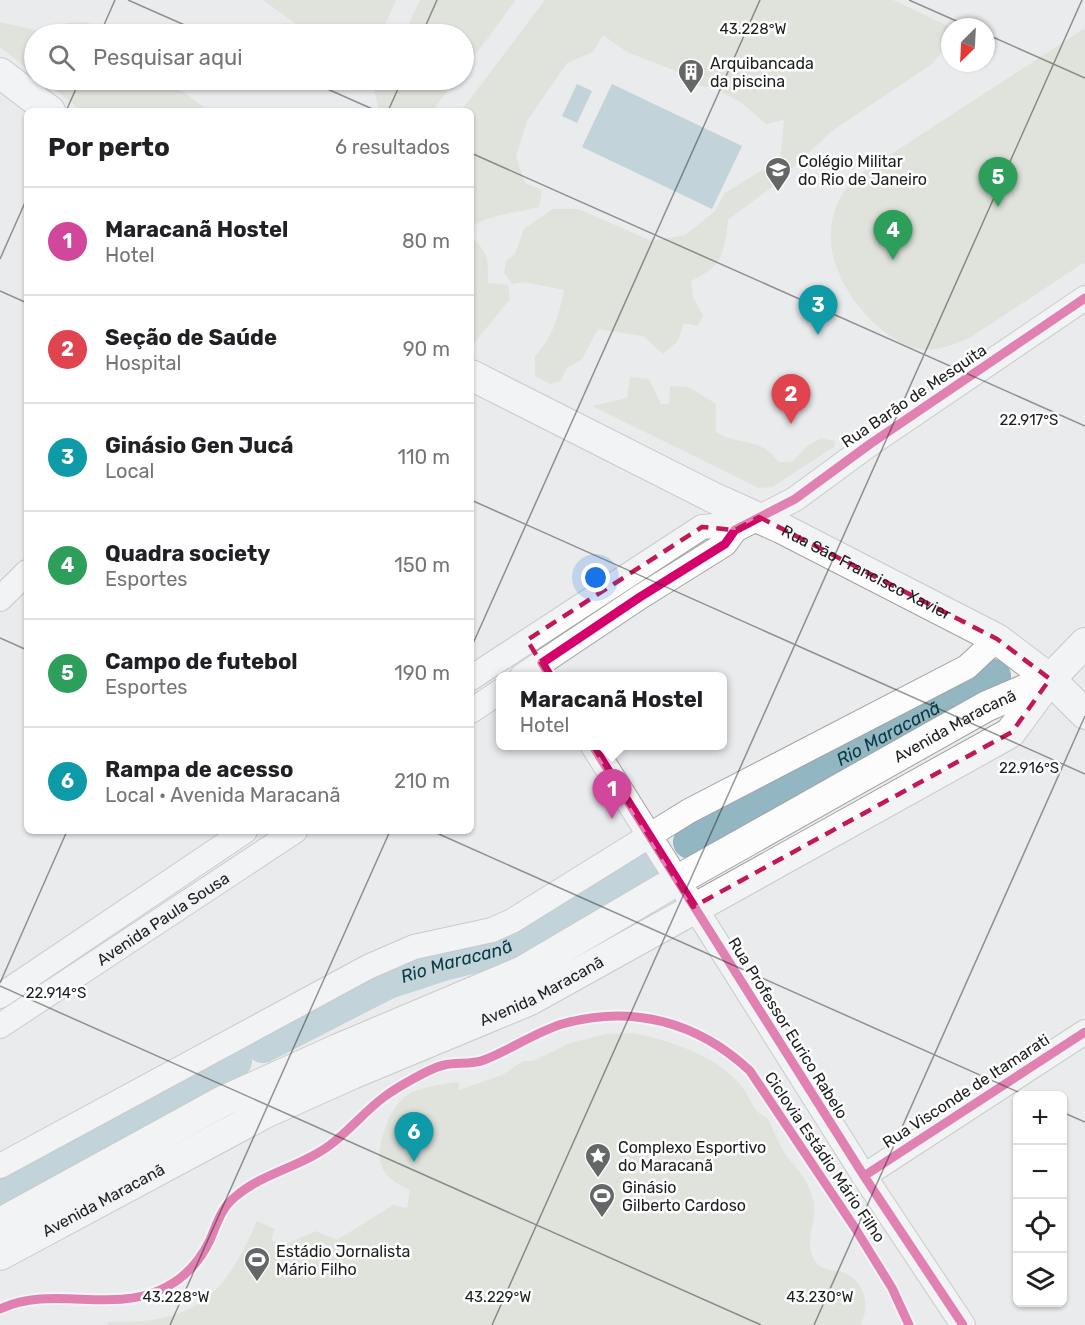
<!DOCTYPE html>
<html lang="pt">
<head>
<meta charset="utf-8">
<style>
	body { margin:0; font-family:Rubik,sans-serif; background:#f2f2f2; color:#202124 }
	.controls { position:absolute; right:18px; bottom:18px; display:grid; overflow:hidden; border-radius:9px; box-shadow:0 2px 4px #0004 }
	.controls button { width:54px; height:54px; display:grid; place-items:center; padding:0; border:0; border-bottom:2px solid #e0e0e0; background:#fff; color:#202124; font:30px sans-serif }
	.compass { position:absolute; left:941px; top:18px; width:54px; height:54px; border-radius:50%; background:#fff; box-shadow:0 2px 4px #0004; rotate:204deg }
	.you { position:absolute; left:596px; top:578px; width:21px; height:21px; margin:-15px; border:4px solid #fff; border-radius:50%; background:#1a73e8; box-shadow:0 0 0 9px #1a73e833 }
	.badge { display:grid; place-items:center; width:39px; height:39px; border-radius:50%; background:#111827; color:#fff; font-size:20px; font-weight:700 }
	.pin { position:absolute; translate:-50% -50px; filter:drop-shadow(0 2px 3px #0008) }
	.pin::after { content:''; position:absolute; top:32px; width:21px; height:18px; background:inherit; clip-path:polygon(0 0,100% 0,50% 100%) }
	.popup { position:absolute; left:496px; top:672px; width:231px; height:78px; box-sizing:border-box; display:grid; place-content:center; border-radius:9px; background:#fff; filter:drop-shadow(0 2px 4px #0005); font-size:20px; white-space:nowrap; color:#757577 }
	.popup b { font-size:22px; color:#202124 }
	.popup::after { content:''; position:absolute; left:50%; top:100%; margin-left:-12px; border:12px solid transparent; border-top-color:#fff }
	.list { margin:0; padding:0; list-style:none }
	h2 { display:flex; justify-content:space-between; align-items:center; height:78px; margin:0; padding:0 24px; font-size:26px }
	h2 small { font-size:20px; font-weight:400; color:#757577 }
	.list li { display:grid; grid-template-columns:39px 1fr auto; gap:18px; align-items:center; box-sizing:border-box; height:108px; padding:0 24px; border-top:2px solid #e0e0e0 }
	.list b { display:block; font-size:22px; white-space:nowrap }
	.list p { margin:0; font-size:20px; white-space:nowrap; color:#757577 }
	.list em { font-size:20px; font-style:normal; color:#757577 }
	.icon { flex:none; width:33px; height:33px; fill:none; stroke:currentColor; stroke-width:2; stroke-linecap:round; stroke-linejoin:round }
	.map { position:relative; flex:none; width:1085px; height:1325px; overflow:hidden }
	.search { position:absolute; background:#fff; box-shadow:0 2px 4px #0004; left:24px; top:24px; width:450px; height:66px; display:flex; align-items:center; gap:15px; box-sizing:border-box; padding:0 21px; border-radius:33px; color:#757577; font-size:22px }
	.panel { position:absolute; background:#fff; box-shadow:0 2px 4px #0004; left:24px; top:108px; width:450px; height:726px; border-radius:9px }
	.map>svg:first-child { display:block }
	.green { fill:#d4d8c8 }
	.water { fill:#92b6c2 }
	.lines { fill:none; stroke-linecap:round; stroke-linejoin:round }
	.river { stroke:#92b6c2; stroke-width:34 }
	.minor-casing { stroke:#a1a2a3; stroke-width:26 }
	.major-casing { stroke:#a1a2a3; stroke-width:32 }
	.minor { stroke:#fcfcfc; stroke-width:24 }
	.major { stroke:#fcfcfc; stroke-width:30 }
	.cycleway-casing { stroke:#fff; stroke-width:13 }
	.cycleway { stroke:#d6006c; stroke-width:9 }
	.marked { fill:none; stroke:#c2185b; stroke-width:4.5; stroke-dasharray:12 8; stroke-linejoin:round }
	.ticks { fill:none; stroke:#1d1e1f; stroke-width:1.5; stroke-opacity:0.45 }
	.labels { text-anchor:middle; dominant-baseline:central; stroke-width:5; stroke-linejoin:round; paint-order:stroke }
	.poi-label { font-size:16px; fill:#1d1e1f; stroke:#fff; text-anchor:start }
	.street-label { font-size:16px; fill:#1d1e1f; stroke:#fff }
	.water-label { font-size:18px; font-style:italic; fill:#093a45; stroke:#fff }
	.ticks-label { font-size:15px; text-anchor:middle; fill:#1d1e1f; stroke:#fff; stroke-width:5; stroke-linejoin:round; paint-order:stroke }
</style>
</head>
<body>
<div class="map">
<svg width="1085" height="1325" viewBox="0 0 1085 1325">
	<rect width="100%" height="100%" fill="#eaebed"/>
	<path class="green" d="M 263,0 L 396,0 L 381,34 L 310,34 Z
		M 420,0 L 516,0 L 464,70 L 464,34 L 404,34 Z
		M 545,0 L 893,0 L 950,27 L 950,42 L 932,64 L 832,131 L 772,187 L 728,220 C 724,254 723,266 691,281 L 693,297 L 703,315 L 698,326 L 684,323 L 678,341 L 663,354 L 643,336 L 598,329 L 582,359 L 567,368 L 560,381 L 550,384 L 535,376 L 535,356 C 553,338 559,315 564,290 L 525,282 L 512,284 L 504,273 L 506,261 L 515,254 L 524,229 L 553,209 L 578,209 L 652,241 L 685,235 L 715,211 L 725,193 L 780,159 L 784,120 L 766,124 L 742,103 L 714,88 L 689,84 L 676,71 L 627,52 L 603,35 L 593,52 L 567,63 L 527,121 L 516,157 L 525,183 L 542,190 L 539,207 C 517,213 493,213 473,226 L 471,225 L 471,111 L 461,111 Z
		M 0,22 L 39,31 L 53,31 L 67,23 L 87,22 L 105,34 L 34,34 L 34,74 L 0,47 Z
		M 1085,28 L 1085,262 L 971,337 C 954,345 936,352 918,349 C 899,345 885,333 871,320 C 831,281 812,221 856,177 Z
		M 42,80 L 167,80 L 209,111 L 82,111 Z
		M 372,80 L 456,80 L 432,111 L 379,111 Z
		M 471,237 C 489,253 488,259 488,283 L 508,285 L 510,299 L 471,347 Z
		M 630,377 L 649,379 L 661,404 L 669,404 L 670,386 L 689,387 L 716,404 L 716,432 C 740,447 761,436 778,462 L 792,462 L 806,447 L 821,438 L 835,441 L 834,447 L 772,487 L 759,488 L 592,406 L 627,398 Z
		M 633,1033 C 671,1041 712,1054 739,1083 C 747,1092 751,1105 759,1113 C 762,1116 764,1115 767,1118 C 773,1127 777,1141 783,1150 C 795,1169 807,1176 813,1199 C 819,1221 802,1240 815,1261 C 823,1273 836,1268 847,1274 C 865,1284 871,1308 860,1325 L 107,1325 L 108,1322 C 194,1324 224,1298 257,1221 L 275,1229 L 271,1240 L 284,1245 L 316,1231 L 337,1240 L 393,1205 L 407,1208 L 410,1190 C 377,1176 374,1158 386,1126 C 390,1114 397,1103 407,1095 C 422,1086 441,1085 458,1082 L 459,1090 L 502,1075 L 523,1061 L 533,1061 L 568,1044 L 605,1034 Z"/>
	<path class="water" d="M 577,84 L 592,91 L 577,123 L 562,116 Z
		M 612,84 L 742,146 L 712,209 L 582,147 Z"/>
	<g class="lines">
		<g class="river">
			<path id="s1" d="M 690,842 L 994,676"/>
			<path id="s2" d="M 263,1046 L 388,982 L 443,964 L 503,949 L 643,869"/>
			<path d="M 0,1190 L 235,1061"/>
		</g>
		<defs>
			<g id="minor">
				<path d="M 0,599 L 27,572"/>
				<path d="M 522,676 L 640,597 L 725,544 L 735,530 L 795,499 L 870,444 L 1085,298"/>
				<path d="M 471,678 L 702,527 L 714,526 L 735,530"/>
				<path d="M 471,711 L 501,691"/>
				<path d="M 593,746 L 864,1176 L 963,1325"/>
				<path d="M 0,996 L 245,831"/>
				<path id="s3" d="M 0,1026 L 295,831"/>
				<path d="M 0,1166 L 368,967 L 414,947 L 492,930 L 512,921 L 689,811 L 967,667 L 997,639"/>
				<path d="M 864,1176 L 1085,1032"/>
			</g>
			<g id="major">
				<path d="M 0,73 L 50,111"/>
				<path id="s4" d="M 471,375 L 712,497 L 781,528 L 997,639 L 1050,679 L 1085,714"/>
				<path id="s5" d="M 0,1223 L 223,1101 L 338,1049 L 523,971 L 676,881 L 987,706 L 1050,679"/>
				<path id="s6" d="M 0,1255 L 265,1113 L 352,1074 L 530,1000 L 1010,733 L 1050,679 L 1085,643"/>
			</g>
		</defs>
		<use href="#minor" class="minor-casing"/>
		<use href="#major" class="major-casing"/>
		<use href="#minor" class="minor"/>
		<use href="#major" class="major"/>
		<defs>
			<path id="cycleway" d="M 550,676 L 542,663 L 640,597 L 725,544 L 735,530 L 795,499 L 870,444 L 1085,298
				M 593,746 L 864,1176 L 963,1325
				M 864,1176 L 1085,1032
				M 0,1309 C 51,1285 110,1313 160,1290 C 183,1280 200,1261 210,1240 C 217,1224 221,1208 235,1197 C 262,1173 301,1167 330,1145 C 349,1131 365,1111 384,1097 C 396,1088 430,1068 444,1065 C 457,1062 471,1065 484,1060 C 510,1050 536,1032 562,1024 C 632,1004 698,1022 750,1071 L 855,1228 L 892,1288 L 909,1325"/>
		</defs>
		<use href="#cycleway" class="cycleway-casing"/>
		<use href="#cycleway" class="cycleway"/>
	</g>
	<path d="M0 0H1085V1325H0ZM 759,517 L 997,639 L 1050,679 L 1012,732 L 693,907 L 527,640 L 702,527 L 735,530 Z" fill="#eaebed" fill-opacity=".55" fill-rule="evenodd"/>
	<path class="marked" d="M 759,517 L 997,639 L 1050,679 L 1012,732 L 693,907 L 527,640 L 702,527 L 735,530 Z"/>
	<path class="ticks" d="M 128,0 L 205,34M 909,0 L 970,27M 100,34 L 115,0M 422,34 L 437,0M 986,34 L 1085,78M 307,80 L 377,111M 66,111 L 80,80M 388,111 L 402,80M 471,153 L 1085,426M 0,259 L 27,198M 0,291 L 27,303M 471,500 L 1085,774M 0,638 L 27,650M 471,648 L 760,0M 432,831 L 1027,1096M 0,983 L 67,831M 0,986 L 761,1325M 1062,1112 L 1085,1122M 170,1325 L 390,831M 492,1325 L 1082,0M 814,1325 L 1085,716"/>
	<defs>
		<symbol id="building-pin" viewBox="-11 -11 22 30"><path d="M0 17L-7.5 6A9.5 9.5 0 1 1 7.5 6Z" fill="#656667" stroke="#fff"/><path d="M-4-6H4V6H1V3H-1V6H-4ZM-2.5-4.3h1.7v1.8h-1.7ZM.8-4.3h1.7v1.8H.8ZM-2.5-1h1.7V.8h-1.7ZM.8-1h1.7V.8H.8Z" fill="#fff"/></symbol>
		<symbol id="school-pin" viewBox="-11 -11 22 30"><path d="M0 17L-7.5 6A9.5 9.5 0 1 1 7.5 6Z" fill="#656667" stroke="#fff"/><path d="M0-5L7-2L0 1L-7-2ZM-4 1L0 2.5L4 1V4Q0 6-4 4Z" fill="#fff"/></symbol>
		<symbol id="sight-pin" viewBox="-11 -11 22 30"><path d="M0 17L-7.5 6A9.5 9.5 0 1 1 7.5 6Z" fill="#656667" stroke="#fff"/><path d="M0-6L1.8-2.2L6-1.7L2.9 1.2L3.7 5.4L0 3.3L-3.7 5.4L-2.9 1.2L-6-1.7L-1.8-2.2Z" fill="#fff"/></symbol>
		<symbol id="stadium-pin" viewBox="-11 -11 22 30"><path d="M0 17L-7.5 6A9.5 9.5 0 1 1 7.5 6Z" fill="#656667" stroke="#fff"/><path d="M0-5a6.5 5 0 1 0 0 10a6.5 5 0 1 0 0-10ZM-3.5-1.8h7v3.6h-7Z" fill="#fff"/></symbol>
	</defs>
	<g fill-rule="evenodd">
		<use href="#building-pin" x="676" y="57" width="30" height="40"/>
		<use href="#school-pin" x="763" y="155" width="30" height="40"/>
		<use href="#sight-pin" x="583" y="1141" width="30" height="40"/>
		<use href="#stadium-pin" x="587" y="1181" width="30" height="40"/>
		<use href="#stadium-pin" x="242" y="1245" width="30" height="40"/>
	</g>
	<g class="labels">
		<g class="poi-label">
			<text x="710" y="63">Arquibancada<tspan x="710" dy="18">da piscina</tspan></text>
			<text x="798" y="161">Colégio Militar<tspan x="798" dy="18">do Rio de Janeiro</tspan></text>
			<text x="618" y="1147">Complexo Esportivo<tspan x="618" dy="18">do Maracanã</tspan></text>
			<text x="622" y="1187">Ginásio<tspan x="622" dy="18">Gilberto Cardoso</tspan></text>
			<text x="276" y="1251">Estádio Jornalista<tspan x="276" dy="18">Mário Filho</tspan></text>
		</g>
		<g class="street-label">
			<text transform="translate(914 396) rotate(-34)">Rua Barão de Mesquita</text>
			<text stroke="none"><textPath href="#s4" startOffset="442">Rua São Francisco Xavier</textPath></text>
			<text stroke="none"><textPath href="#s5" startOffset="1078">Avenida Maracanã</textPath></text>
			<text stroke="none"><textPath href="#s3" startOffset="195">Avenida Paula Sousa</textPath></text>
			<text stroke="none"><textPath href="#s6" startOffset="603">Avenida Maracanã</textPath></text>
			<text transform="translate(788 1028) rotate(58)">Rua Professor Eurico Rabelo</text>
			<text transform="translate(966 1091) rotate(-33)">Rua Visconde de Itamarati</text>
			<text transform="translate(825 1157) rotate(56)">Ciclovia Estádio Mário Filho</text>
			<text stroke="none"><textPath href="#s6" startOffset="117">Avenida Maracanã</textPath></text>
		</g>
		<g class="water-label">
			<text stroke="none"><textPath href="#s1" startOffset="226">Rio Maracanã</textPath></text>
			<text stroke="none"><textPath href="#s2" startOffset="212">Rio Maracanã</textPath></text>
		</g>
	</g>
	<g class="ticks-label">
		<text x="753" y="34">43.228°W</text>
		<text x="1029" y="425">22.917°S</text>
		<text x="1029" y="773">22.916°S</text>
		<text x="56" y="998">22.914°S</text>
		<text x="176" y="1302">43.228°W</text>
		<text x="498" y="1302">43.229°W</text>
		<text x="820" y="1302">43.230°W</text>
	</g>
</svg>
<div class="controls">
<button>+</button>
<button>−</button>
<button><svg class="icon" aria-label="locate" viewBox="0 0 24 24"><circle cx="12" cy="12" r="6"/><path d="M12 2v4M12 18v4M2 12h4M18 12h4"/></svg></button>
<button><svg class="icon" aria-label="layers" viewBox="0 0 24 24"><path d="M12 4l9 5-9 5-9-5zM3 14l9 5 9-5"/></svg></button>
</div>
<svg class="compass" viewBox="-18 -18 36 36"><path d="M0-13l5 13h-10z" fill="#e53935"/><path d="M0 13l5-13h-10z" fill="#757577"/></svg>
<div class="you"></div>
<div class="pin badge" style="left:612px;top:819px;background:#d1479c">1</div>
<div class="popup"><b>Maracanã Hostel</b>Hotel</div>
<div class="pin badge" style="left:791px;top:424px;background:#e0444e">2</div>
<div class="pin badge" style="left:818px;top:335px;background:#0f9aa8">3</div>
<div class="pin badge" style="left:893px;top:260px;background:#2e9e5b">4</div>
<div class="pin badge" style="left:998px;top:207px;background:#2e9e5b">5</div>
<div class="pin badge" style="left:414px;top:1162px;background:#0f9aa8">6</div>
<div class="search"><svg class="icon" aria-label="search" viewBox="0 0 24 24"><circle cx="10" cy="10" r="6"/><path d="M15 15l6 6"/></svg>Pesquisar aqui</div>
<section class="panel">
<h2>Por perto<small>6 resultados</small></h2>
<ul class="list">
<li><span class="badge" style="background:#d1479c">1</span><div><b>Maracanã Hostel</b><p>Hotel</p></div><em>80 m</em></li>
<li><span class="badge" style="background:#e0444e">2</span><div><b>Seção de Saúde</b><p>Hospital</p></div><em>90 m</em></li>
<li><span class="badge" style="background:#0f9aa8">3</span><div><b>Ginásio Gen Jucá</b><p>Local</p></div><em>110 m</em></li>
<li><span class="badge" style="background:#2e9e5b">4</span><div><b>Quadra society</b><p>Esportes</p></div><em>150 m</em></li>
<li><span class="badge" style="background:#2e9e5b">5</span><div><b>Campo de futebol</b><p>Esportes</p></div><em>190 m</em></li>
<li><span class="badge" style="background:#0f9aa8">6</span><div><b>Rampa de acesso</b><p>Local · Avenida Maracanã</p></div><em>210 m</em></li>
</ul>
</section>
</div>
</body>
</html>
